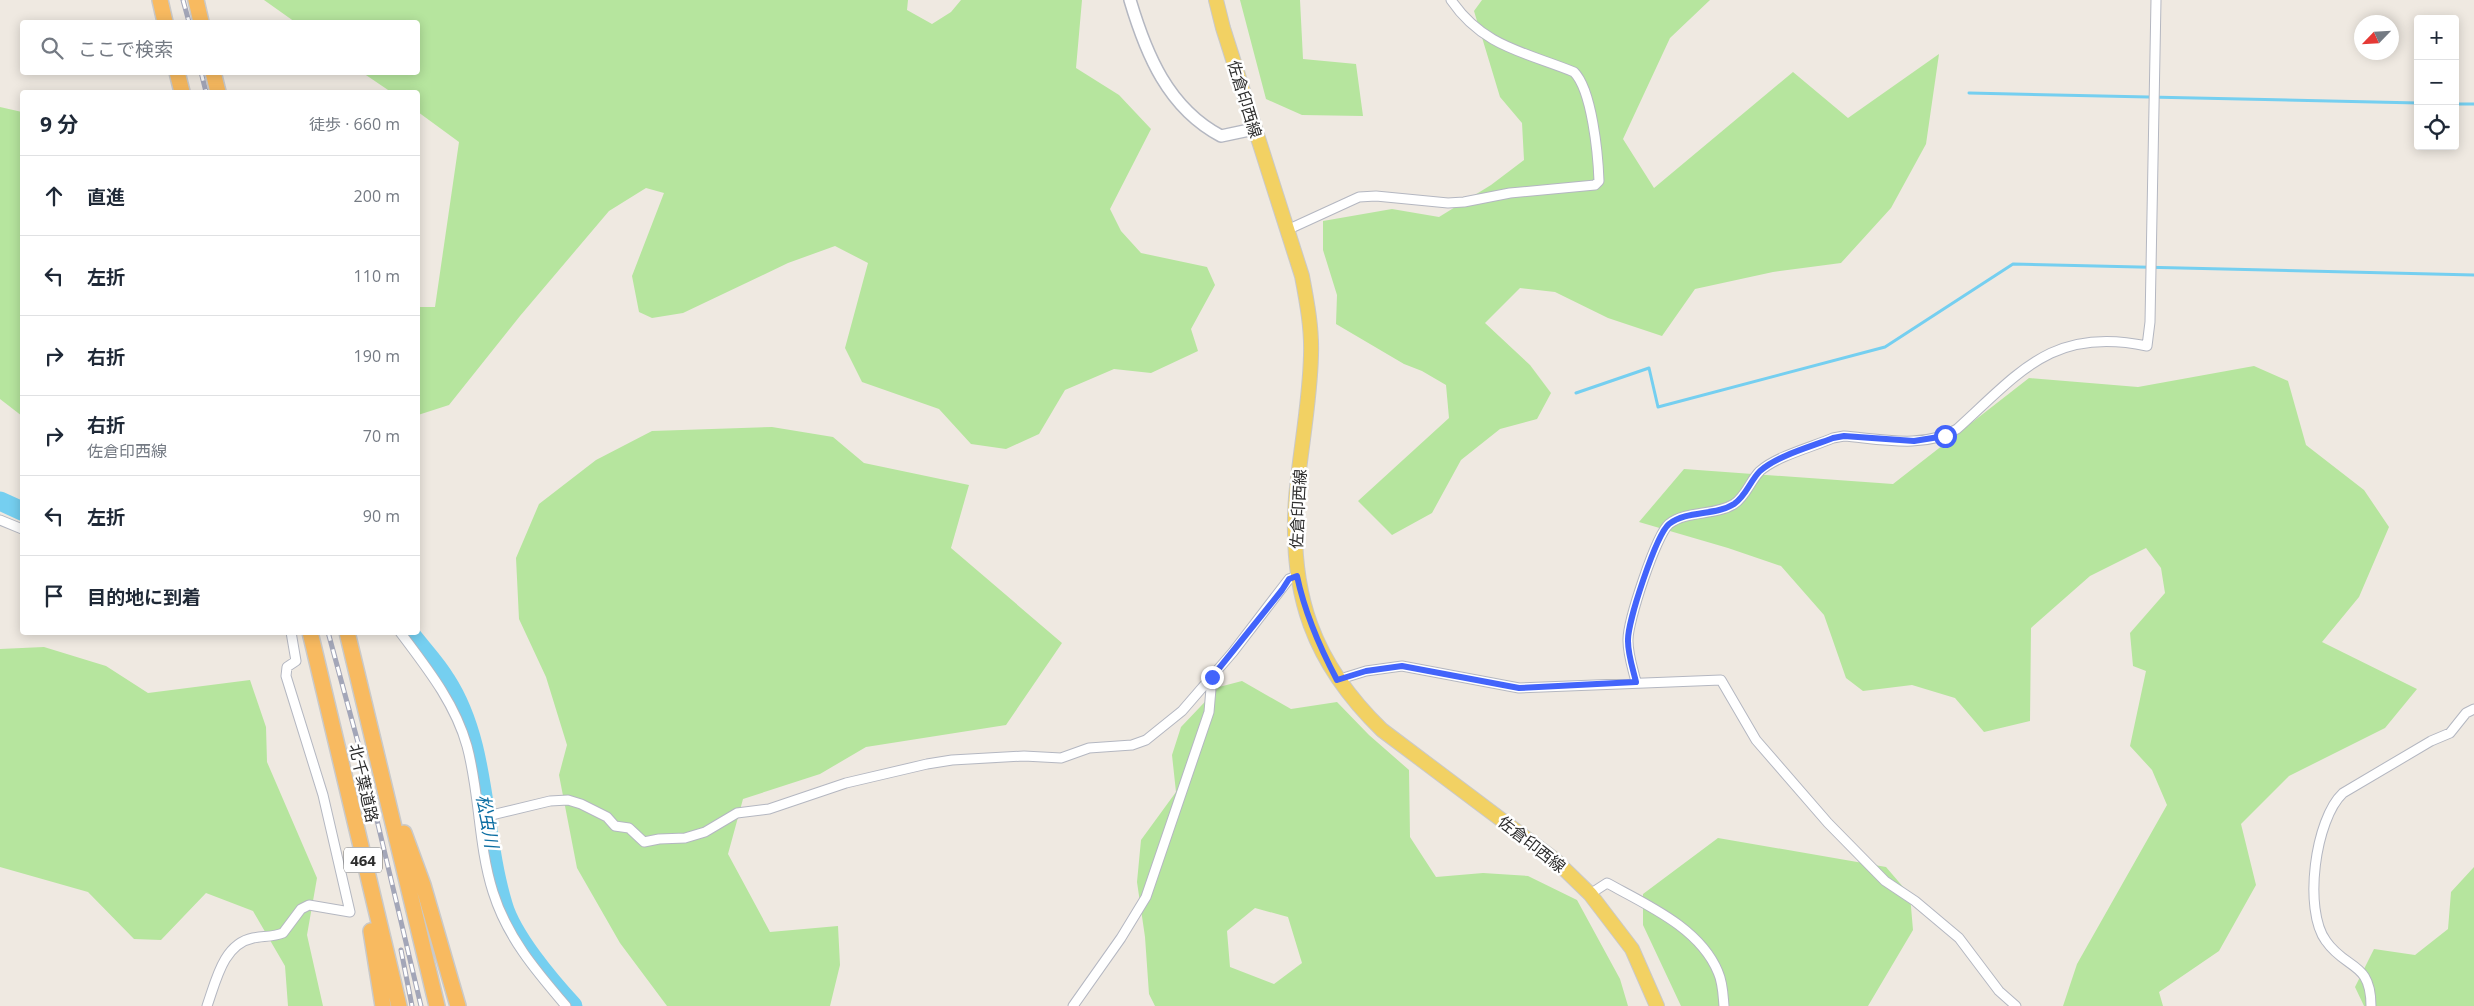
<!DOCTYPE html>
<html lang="ja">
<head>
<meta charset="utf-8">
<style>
	body { margin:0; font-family:"Open Sans","Noto Sans JP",sans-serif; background:#f6f6f7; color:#1f2937 }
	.controls { position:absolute; right:15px; top:15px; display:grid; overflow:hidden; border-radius:5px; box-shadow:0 2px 12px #0003 }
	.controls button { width:45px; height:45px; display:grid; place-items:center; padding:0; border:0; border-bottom:1px solid #e0e1e3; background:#fff; color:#1f2937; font:25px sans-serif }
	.compass { position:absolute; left:2354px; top:15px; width:45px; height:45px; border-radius:50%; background:#fff; box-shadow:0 2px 12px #0003; rotate:245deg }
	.stop { position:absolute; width:15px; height:15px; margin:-11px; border:4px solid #4264fb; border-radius:50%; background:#fff }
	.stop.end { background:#4264fb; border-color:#fff; box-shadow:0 1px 5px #0008 }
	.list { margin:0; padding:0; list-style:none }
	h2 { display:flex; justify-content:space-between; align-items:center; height:65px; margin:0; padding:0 20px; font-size:21px }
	h2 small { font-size:16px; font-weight:400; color:#747a83 }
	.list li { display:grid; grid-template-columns:32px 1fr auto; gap:15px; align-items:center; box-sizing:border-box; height:80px; padding:0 20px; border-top:1px solid #e0e1e3 }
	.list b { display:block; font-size:19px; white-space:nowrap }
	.list p { margin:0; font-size:16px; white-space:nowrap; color:#747a83 }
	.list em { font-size:16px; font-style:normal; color:#747a83 }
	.icon { flex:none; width:28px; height:28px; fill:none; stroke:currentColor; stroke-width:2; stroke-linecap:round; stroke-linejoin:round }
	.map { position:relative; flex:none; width:2474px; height:1006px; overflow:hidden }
	.search { position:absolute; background:#fff; box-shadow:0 2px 12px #0003; left:20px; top:20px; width:400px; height:55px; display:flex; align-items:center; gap:12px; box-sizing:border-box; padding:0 18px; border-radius:5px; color:#747a83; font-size:19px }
	.panel { position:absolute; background:#fff; box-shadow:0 2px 12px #0003; left:20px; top:90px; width:400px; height:545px; border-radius:5px }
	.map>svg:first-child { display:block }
	.green { fill:#b6e59e; fill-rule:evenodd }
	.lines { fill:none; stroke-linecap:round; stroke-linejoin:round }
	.stream { stroke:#75cff0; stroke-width:3 }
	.river { stroke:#75cff0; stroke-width:19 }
	.minor-casing { stroke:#b4b7c1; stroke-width:11 }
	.tertiary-casing { stroke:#b4b7c1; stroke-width:14 }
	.primary-casing { stroke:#c9c9c9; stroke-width:16 }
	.trunk-casing { stroke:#c9c9c9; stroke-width:18 }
	.minor { stroke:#fff; stroke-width:9 }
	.tertiary { stroke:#fff; stroke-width:11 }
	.primary { stroke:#f2d163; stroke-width:14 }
	.trunk { stroke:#f8ba60; stroke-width:15 }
	.rail-casing { stroke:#a3a6b8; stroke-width:5 }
	.rail { stroke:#fff; stroke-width:3; stroke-dasharray:9; stroke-linecap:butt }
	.route { stroke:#4264fb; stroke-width:6 }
	.labels { text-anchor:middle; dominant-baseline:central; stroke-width:5; stroke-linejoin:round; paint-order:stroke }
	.shield { fill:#fff; stroke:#6d6d6d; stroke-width:1 }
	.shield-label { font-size:15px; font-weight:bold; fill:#2e2e2e }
	.street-label { font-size:16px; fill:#2e2e2e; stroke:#fff }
	.water-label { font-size:18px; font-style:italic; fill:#0d6fa3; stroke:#fff }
</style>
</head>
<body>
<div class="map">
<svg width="2474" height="1006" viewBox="0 0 2474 1006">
	<rect width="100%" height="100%" fill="#efe9e1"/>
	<path class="green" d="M 264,0 L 908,0 L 907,10 L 932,24 L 951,12 L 961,0 L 1082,0 L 1076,68 L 1119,95 L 1151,129 L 1110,209 L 1121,231 L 1141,253 L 1207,267 L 1215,285 L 1191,329 L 1198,351 L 1151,373 L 1114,369 L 1065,390 L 1039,434 L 1006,449 L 971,444 L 939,409 L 862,382 L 845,348 L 868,263 L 835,246 L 788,263 L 683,313 L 652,318 L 639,312 L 632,276 L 664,193 L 646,188 L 609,211 L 520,316 L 449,405 L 418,415 L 418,307 L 435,307 L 459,142 L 418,112 L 418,92 L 391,92 L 363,73 L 418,72 L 418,22 L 295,22 Z
		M 1240,0 L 1300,0 L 1303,59 L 1356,64 L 1363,116 L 1302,115 L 1266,99 Z
		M 1482,0 L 1710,0 L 1670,38 L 1623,139 L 1654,188 L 1793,72 L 1848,118 L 1939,54 L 1926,144 L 1891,208 L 1841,263 L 1773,272 L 1695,289 L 1662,336 L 1608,318 L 1555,292 L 1520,288 L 1485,323 L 1530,365 L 1551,393 L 1537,419 L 1500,429 L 1461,460 L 1432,513 L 1392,535 L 1358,501 L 1449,418 L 1446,385 L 1422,371 L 1404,364 L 1336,324 L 1337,295 L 1323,250 L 1323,221 L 1392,209 L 1439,217 L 1491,185 L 1524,160 L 1522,123 L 1500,97 L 1474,11 Z
		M 0,107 L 22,112 L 22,416 L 0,399 Z
		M 2254,366 L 2288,381 L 2306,445 L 2364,490 L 2389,527 L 2359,597 L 2322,642 L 2417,689 L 2385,728 L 2289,776 L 2241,824 L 2256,885 L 2219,951 L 2159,992 L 2163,1006 L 2063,1006 L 2077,964 L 2167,805 L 2152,770 L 2130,746 L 2146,671 L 2133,666 L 2130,633 L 2165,593 L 2161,568 L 2146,548 L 2090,576 L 2031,628 L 2030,721 L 1984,732 L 1955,698 L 1912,685 L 1863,691 L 1846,678 L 1824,615 L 1781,566 L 1728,548 L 1639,522 L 1684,469 L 1893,484 L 2029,378 L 2138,387 Z
		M 772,427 L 833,437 L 864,463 L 969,485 L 951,548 L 1062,643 L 1006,725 L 866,747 L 820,774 L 743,799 L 728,854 L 770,932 L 838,926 L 840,965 L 830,1006 L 667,1006 L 620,943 L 577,868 L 559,775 L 567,745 L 546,677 L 519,619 L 516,558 L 539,504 L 596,460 L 652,431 Z
		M 44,647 L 106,666 L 148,693 L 250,680 L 266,727 L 267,762 L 317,878 L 307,935 L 323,1006 L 288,1006 L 285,966 L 253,911 L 206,893 L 161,940 L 134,939 L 88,892 L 0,867 L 0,649 Z
		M 1242,681 L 1291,709 L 1337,702 L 1369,735 L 1409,770 L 1410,837 L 1436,877 L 1483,873 L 1528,876 L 1577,900 L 1620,979 L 1628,1006 L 1155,1006 L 1149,994 L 1145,937 L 1137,882 L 1141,840 L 1176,792 L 1172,755 L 1181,727 L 1219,687 ZM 1255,908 L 1288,917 L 1302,963 L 1274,984 L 1230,967 L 1227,931 Z
		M 1718,838 L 1886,867 L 1910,895 L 1913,930 L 1868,1006 L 1681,1006 L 1643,925 L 1643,894 Z
		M 2474,867 L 2474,1006 L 2364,1006 L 2355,987 L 2374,949 L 2415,955 L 2448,929 L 2451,892 Z"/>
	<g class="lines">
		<path class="stream" d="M 1969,93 L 2418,103
			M 2455,104 L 2474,104
			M 1576,393 L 1649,368 L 1658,407 L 1885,347 L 2013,264 L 2474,275"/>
		<path class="river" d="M 0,501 L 22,511
			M 409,632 C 421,648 436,663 446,680 C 488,745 481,832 503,904 C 512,936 550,981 573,1006"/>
		<defs>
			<path id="minor" d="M 1287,230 L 1359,197 L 1376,196 L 1448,203 L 1464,202 L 1510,193 L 1595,185 L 1599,181 C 1598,154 1592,90 1574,72 C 1525,52 1483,47 1451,0
				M 0,520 L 22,529
				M 400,632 C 427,668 455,703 467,746 C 480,794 478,845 493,892 C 507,937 536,971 566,1006
				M 1337,680 L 1366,671 L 1402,666 L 1519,688 L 1721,680 L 1756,740 L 1828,823 L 1885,881 L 1915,901 L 1959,938 L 1999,991 L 2016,1006
				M 1636,682 C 1633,669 1628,655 1628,641 C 1627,623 1656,535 1669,524 C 1687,510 1715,516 1734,504 C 1746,496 1750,481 1760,471 C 1777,456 1812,447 1833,438 L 1844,436 C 1880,439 1925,449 1957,429 C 2020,372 2053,326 2147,346 L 2150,322 L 2156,0
				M 479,818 L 550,801 L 568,800 L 581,804 L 607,817 L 615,826 L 629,828 L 644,842 L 659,839 L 685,838 L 705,832 L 737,813 L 769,809 L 846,783 L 927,764 L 952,760 L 1024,756 L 1061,758 L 1089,748 L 1132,745 L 1146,740 L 1182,711 L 1233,652 L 1289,579 L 1297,576
				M 1590,894 L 1607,883 C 1647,905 1700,928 1718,972 C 1723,983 1723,995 1724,1006
				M 207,1006 C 216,981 223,944 253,938 C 263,936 273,937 283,933 L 301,909 L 309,905 L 350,912 L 323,795 L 286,676 L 287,667 L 296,661 L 291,632
				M 1073,1006 L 1121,938 L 1146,897 L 1209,712 L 1212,677
				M 2371,1006 C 2371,961 2346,970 2326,941 C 2303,910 2315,819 2343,793 L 2431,741 L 2450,733 L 2466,713 L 2474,709"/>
			<path id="tertiary" d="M 1130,0 C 1146,54 1168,108 1221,136 L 1254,129"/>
			<path id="primary" d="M 1216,0 L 1223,28 L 1302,276 C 1307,302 1312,329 1311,355 C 1310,403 1300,451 1296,498 C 1289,594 1313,663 1382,730 L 1555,860 L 1590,894 L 1632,949 L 1657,1006"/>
			<path id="trunk" d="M 160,0 L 165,22
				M 196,0 L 201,22
				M 177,72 L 182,92
				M 213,72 L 218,92
				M 310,632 L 399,1006
				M 347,632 L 437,1006
				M 404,833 L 423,885 L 458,1006
				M 371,931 L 383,1006"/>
		</defs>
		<use href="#minor" class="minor-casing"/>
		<use href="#tertiary" class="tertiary-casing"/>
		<use href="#primary" class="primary-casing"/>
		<use href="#trunk" class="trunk-casing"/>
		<use href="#minor" class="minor"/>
		<use href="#tertiary" class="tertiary"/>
		<use href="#primary" class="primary"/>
		<use href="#trunk" class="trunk"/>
		<defs>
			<path id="rail" d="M 183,0 L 189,22
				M 201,72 L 206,92
				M 328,632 L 363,761 L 421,1006
				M 401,950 L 412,1006"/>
		</defs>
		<use href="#rail" class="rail-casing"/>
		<use href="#rail" class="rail"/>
	</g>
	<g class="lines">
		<path class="route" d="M 1212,677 L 1282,590 L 1289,579 L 1297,576 C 1305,614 1319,646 1337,680 L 1366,671 L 1402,666 L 1519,688 L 1636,682 C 1633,669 1628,655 1628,641 C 1627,623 1656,535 1669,524 C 1687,510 1715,516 1734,504 C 1746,496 1750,481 1760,471 C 1779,455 1810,447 1833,438 L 1844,436 L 1914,441 L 1945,436"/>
	</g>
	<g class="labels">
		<rect class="shield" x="344" y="847.5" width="38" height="25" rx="4"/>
		<g class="shield-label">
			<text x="363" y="860">464</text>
		</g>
		<g class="street-label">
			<text transform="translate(1245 99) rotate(73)">佐倉印西線</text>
			<text transform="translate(1298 509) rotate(-87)">佐倉印西線</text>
			<text transform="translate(364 783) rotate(77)">北千葉道路</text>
			<text transform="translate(1532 844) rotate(38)">佐倉印西線</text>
		</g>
		<g class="water-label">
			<text transform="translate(488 821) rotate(80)">松虫川</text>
		</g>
	</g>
</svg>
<div class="controls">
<button>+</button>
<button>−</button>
<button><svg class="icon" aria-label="locate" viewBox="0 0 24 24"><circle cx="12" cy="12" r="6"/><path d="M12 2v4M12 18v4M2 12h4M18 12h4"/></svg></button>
</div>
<svg class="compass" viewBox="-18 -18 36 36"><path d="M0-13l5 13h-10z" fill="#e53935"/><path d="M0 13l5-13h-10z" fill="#747a83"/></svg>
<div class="stop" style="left:1945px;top:436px"></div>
<div class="stop end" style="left:1212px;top:677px"></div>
<div class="search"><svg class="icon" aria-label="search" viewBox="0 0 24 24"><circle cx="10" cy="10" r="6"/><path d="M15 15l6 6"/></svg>ここで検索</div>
<section class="panel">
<h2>9 分<small>徒歩 · 660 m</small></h2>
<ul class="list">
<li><svg class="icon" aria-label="ahead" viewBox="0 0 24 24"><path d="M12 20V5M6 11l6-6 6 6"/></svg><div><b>直進</b></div><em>200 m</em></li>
<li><svg class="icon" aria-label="left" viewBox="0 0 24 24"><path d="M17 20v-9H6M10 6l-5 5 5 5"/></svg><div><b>左折</b></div><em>110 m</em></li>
<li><svg class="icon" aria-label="right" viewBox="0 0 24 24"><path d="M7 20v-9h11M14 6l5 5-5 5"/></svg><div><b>右折</b></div><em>190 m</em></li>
<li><svg class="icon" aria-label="right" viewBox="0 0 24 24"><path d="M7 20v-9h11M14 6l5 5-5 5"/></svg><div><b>右折</b><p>佐倉印西線</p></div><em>70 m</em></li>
<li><svg class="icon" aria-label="left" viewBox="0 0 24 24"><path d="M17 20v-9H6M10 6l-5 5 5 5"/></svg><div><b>左折</b></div><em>90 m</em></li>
<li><svg class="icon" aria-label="arrive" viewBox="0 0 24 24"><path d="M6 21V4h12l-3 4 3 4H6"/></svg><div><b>目的地に到着</b></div></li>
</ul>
</section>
</div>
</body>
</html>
